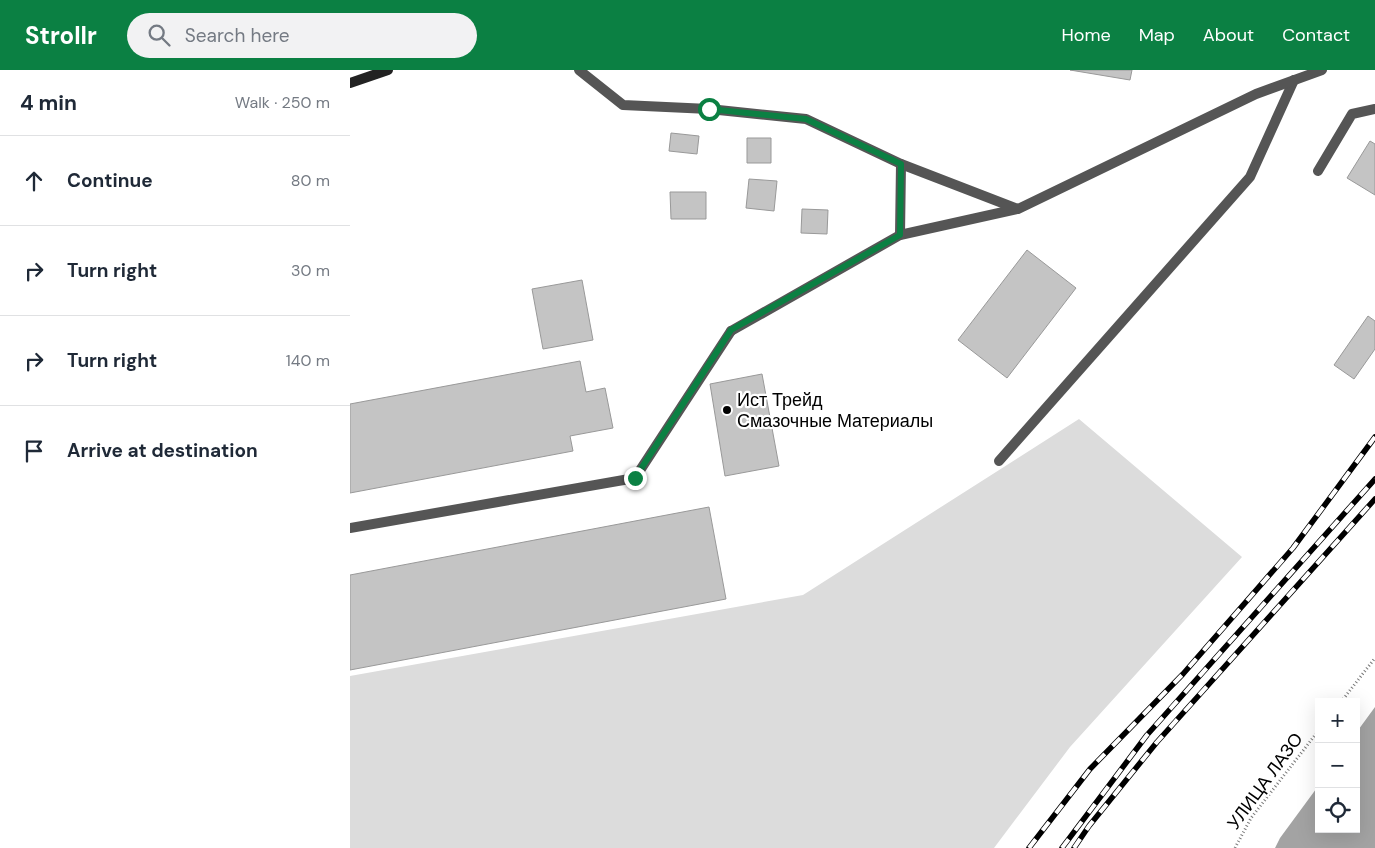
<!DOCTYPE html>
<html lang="en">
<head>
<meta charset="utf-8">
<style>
	body { margin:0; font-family:"DM Sans",sans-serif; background:#f2f2f3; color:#1f2937 }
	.controls { position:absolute; right:15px; bottom:15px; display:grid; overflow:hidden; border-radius:0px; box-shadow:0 5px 20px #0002 }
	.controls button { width:45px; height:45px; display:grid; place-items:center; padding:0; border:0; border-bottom:1px solid #e0e1e3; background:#fff; color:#1f2937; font:25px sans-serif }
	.stop { position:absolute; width:15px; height:15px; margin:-11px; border:4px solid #0b8043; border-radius:50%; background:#fff }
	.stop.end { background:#0b8043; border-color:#fff; box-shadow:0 1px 5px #0008 }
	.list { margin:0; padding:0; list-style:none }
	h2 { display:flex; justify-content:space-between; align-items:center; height:65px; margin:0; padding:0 20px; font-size:21px }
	h2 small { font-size:16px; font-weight:400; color:#747a83 }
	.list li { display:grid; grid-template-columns:32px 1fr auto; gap:15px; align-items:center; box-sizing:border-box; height:90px; padding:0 20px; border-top:1px solid #e0e1e3 }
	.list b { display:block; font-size:19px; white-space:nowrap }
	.list em { font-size:16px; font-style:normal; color:#747a83 }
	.icon { flex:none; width:28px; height:28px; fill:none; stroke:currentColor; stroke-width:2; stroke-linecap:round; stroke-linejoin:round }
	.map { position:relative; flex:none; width:1025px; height:778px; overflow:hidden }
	header { display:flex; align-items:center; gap:30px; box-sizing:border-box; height:70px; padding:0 25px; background:#0b8043; color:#fff }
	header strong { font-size:24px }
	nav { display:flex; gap:28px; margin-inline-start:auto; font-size:18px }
	.search { width:350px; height:45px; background:#f2f2f3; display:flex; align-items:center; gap:12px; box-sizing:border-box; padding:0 18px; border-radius:28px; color:#747a83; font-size:19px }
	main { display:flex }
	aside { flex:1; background:#fff }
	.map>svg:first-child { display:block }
	.green { fill:#dcdcdc }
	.water { fill:#a3a3a3 }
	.building { fill:#c4c4c4; stroke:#999 }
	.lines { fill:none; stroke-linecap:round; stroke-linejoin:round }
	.path { stroke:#777; stroke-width:3; stroke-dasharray:1 2.5; stroke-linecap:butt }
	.lane { stroke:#555; stroke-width:10 }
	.street { stroke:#555; stroke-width:10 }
	.secondary { stroke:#222; stroke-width:10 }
	.rail-casing { stroke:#000; stroke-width:5.5 }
	.rail { stroke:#fff; stroke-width:4; stroke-dasharray:11; stroke-linecap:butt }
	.route { stroke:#0b8043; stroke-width:6 }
	.poi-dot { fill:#000; stroke:#fff; stroke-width:2 }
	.labels { text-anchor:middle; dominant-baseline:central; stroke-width:4.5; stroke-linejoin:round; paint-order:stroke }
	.poi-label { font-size:18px; fill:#000; stroke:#fff; text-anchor:start }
	.street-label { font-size:18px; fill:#000; stroke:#fff }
</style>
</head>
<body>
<header>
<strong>Strollr</strong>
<div class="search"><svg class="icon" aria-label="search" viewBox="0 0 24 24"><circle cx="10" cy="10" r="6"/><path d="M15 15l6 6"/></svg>Search here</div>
<nav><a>Home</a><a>Map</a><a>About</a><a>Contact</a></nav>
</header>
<main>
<aside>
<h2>4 min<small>Walk · 250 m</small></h2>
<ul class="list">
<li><svg class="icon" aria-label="ahead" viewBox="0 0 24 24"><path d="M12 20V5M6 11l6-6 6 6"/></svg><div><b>Continue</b></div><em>80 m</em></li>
<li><svg class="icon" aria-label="right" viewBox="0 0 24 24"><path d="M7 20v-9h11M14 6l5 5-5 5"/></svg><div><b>Turn right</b></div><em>30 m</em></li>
<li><svg class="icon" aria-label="right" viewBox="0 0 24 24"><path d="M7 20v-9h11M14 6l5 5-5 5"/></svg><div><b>Turn right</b></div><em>140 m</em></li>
<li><svg class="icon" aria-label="arrive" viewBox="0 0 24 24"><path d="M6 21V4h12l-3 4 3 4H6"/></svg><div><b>Arrive at destination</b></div></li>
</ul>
</aside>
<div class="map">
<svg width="1025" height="778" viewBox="0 0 1025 778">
	<rect width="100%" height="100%" fill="#fff"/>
	<path class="green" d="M 729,349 L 892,487 L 720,677 L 644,778 L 0,778 L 0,606 L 453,525 Z"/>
	<path class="water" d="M 1025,637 L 1025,778 L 925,778 L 930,768 L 969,715 L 969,759 L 1006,759 L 1006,663 Z"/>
	<path class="building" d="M 720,0 L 782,0 L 780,10 Z
		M 321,63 L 349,66 L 347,84 L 319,81 Z
		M 397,68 L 421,68 L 421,93 L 397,93 Z
		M 1020,71 L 1025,74 L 1025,125 L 997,108 Z
		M 399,109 L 427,111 L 424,141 L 396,138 Z
		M 320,122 L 356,122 L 356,149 L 321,149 Z
		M 452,139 L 478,140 L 477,164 L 451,163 Z
		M 677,180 L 726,218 L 657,308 L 608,270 Z
		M 232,210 L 243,270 L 193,279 L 182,219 Z
		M 1018,246 L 1025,251 L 1025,279 L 1004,309 L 984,295 Z
		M 230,291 L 236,322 L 255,318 L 263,358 L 220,366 L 223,381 L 0,423 L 0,334 Z
		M 412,304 L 429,396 L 375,406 L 360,314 Z
		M 359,437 L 376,529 L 0,600 L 0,505 Z"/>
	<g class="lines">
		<path class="path" d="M 991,632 L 1025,588
			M 885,778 L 901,748 L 969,660"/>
		<path class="lane" d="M 968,101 L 1002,44 L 1025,39
			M 550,165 L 551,94
			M 649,391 L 900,107 L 944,10
			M 0,458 L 285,408 L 381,261"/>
		<path class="street" d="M 229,0 L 273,35 L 359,39 L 456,49 L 551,94 L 668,139 L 906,24 L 972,0
			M 381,261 L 550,165 L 667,139"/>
		<path class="secondary" d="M 0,13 L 38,0"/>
		<defs>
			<path id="rail" d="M 679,778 L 740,699 L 833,604 L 943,478 L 1025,367
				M 712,778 L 797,665 L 1025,409
				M 724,778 L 739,756 L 807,672 L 1025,429"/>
		</defs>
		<use href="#rail" class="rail-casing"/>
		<use href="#rail" class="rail"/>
	</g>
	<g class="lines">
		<path class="route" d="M 285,408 L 381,260 L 550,165 L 551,94 L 456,49 L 359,39"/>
	</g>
	<circle class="poi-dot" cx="377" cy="340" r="5"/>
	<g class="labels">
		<g class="poi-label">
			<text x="387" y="330">Ист Трейд<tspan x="387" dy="21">Смазочные Материалы</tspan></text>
		</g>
		<g class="street-label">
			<text transform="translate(915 711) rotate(-54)">УЛИЦА ЛАЗО</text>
		</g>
	</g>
</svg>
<div class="controls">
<button>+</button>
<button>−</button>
<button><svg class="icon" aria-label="locate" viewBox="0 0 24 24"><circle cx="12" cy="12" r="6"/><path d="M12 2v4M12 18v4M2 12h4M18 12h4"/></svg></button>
</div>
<div class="stop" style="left:359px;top:39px"></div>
<div class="stop end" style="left:285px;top:408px"></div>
</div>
</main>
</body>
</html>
